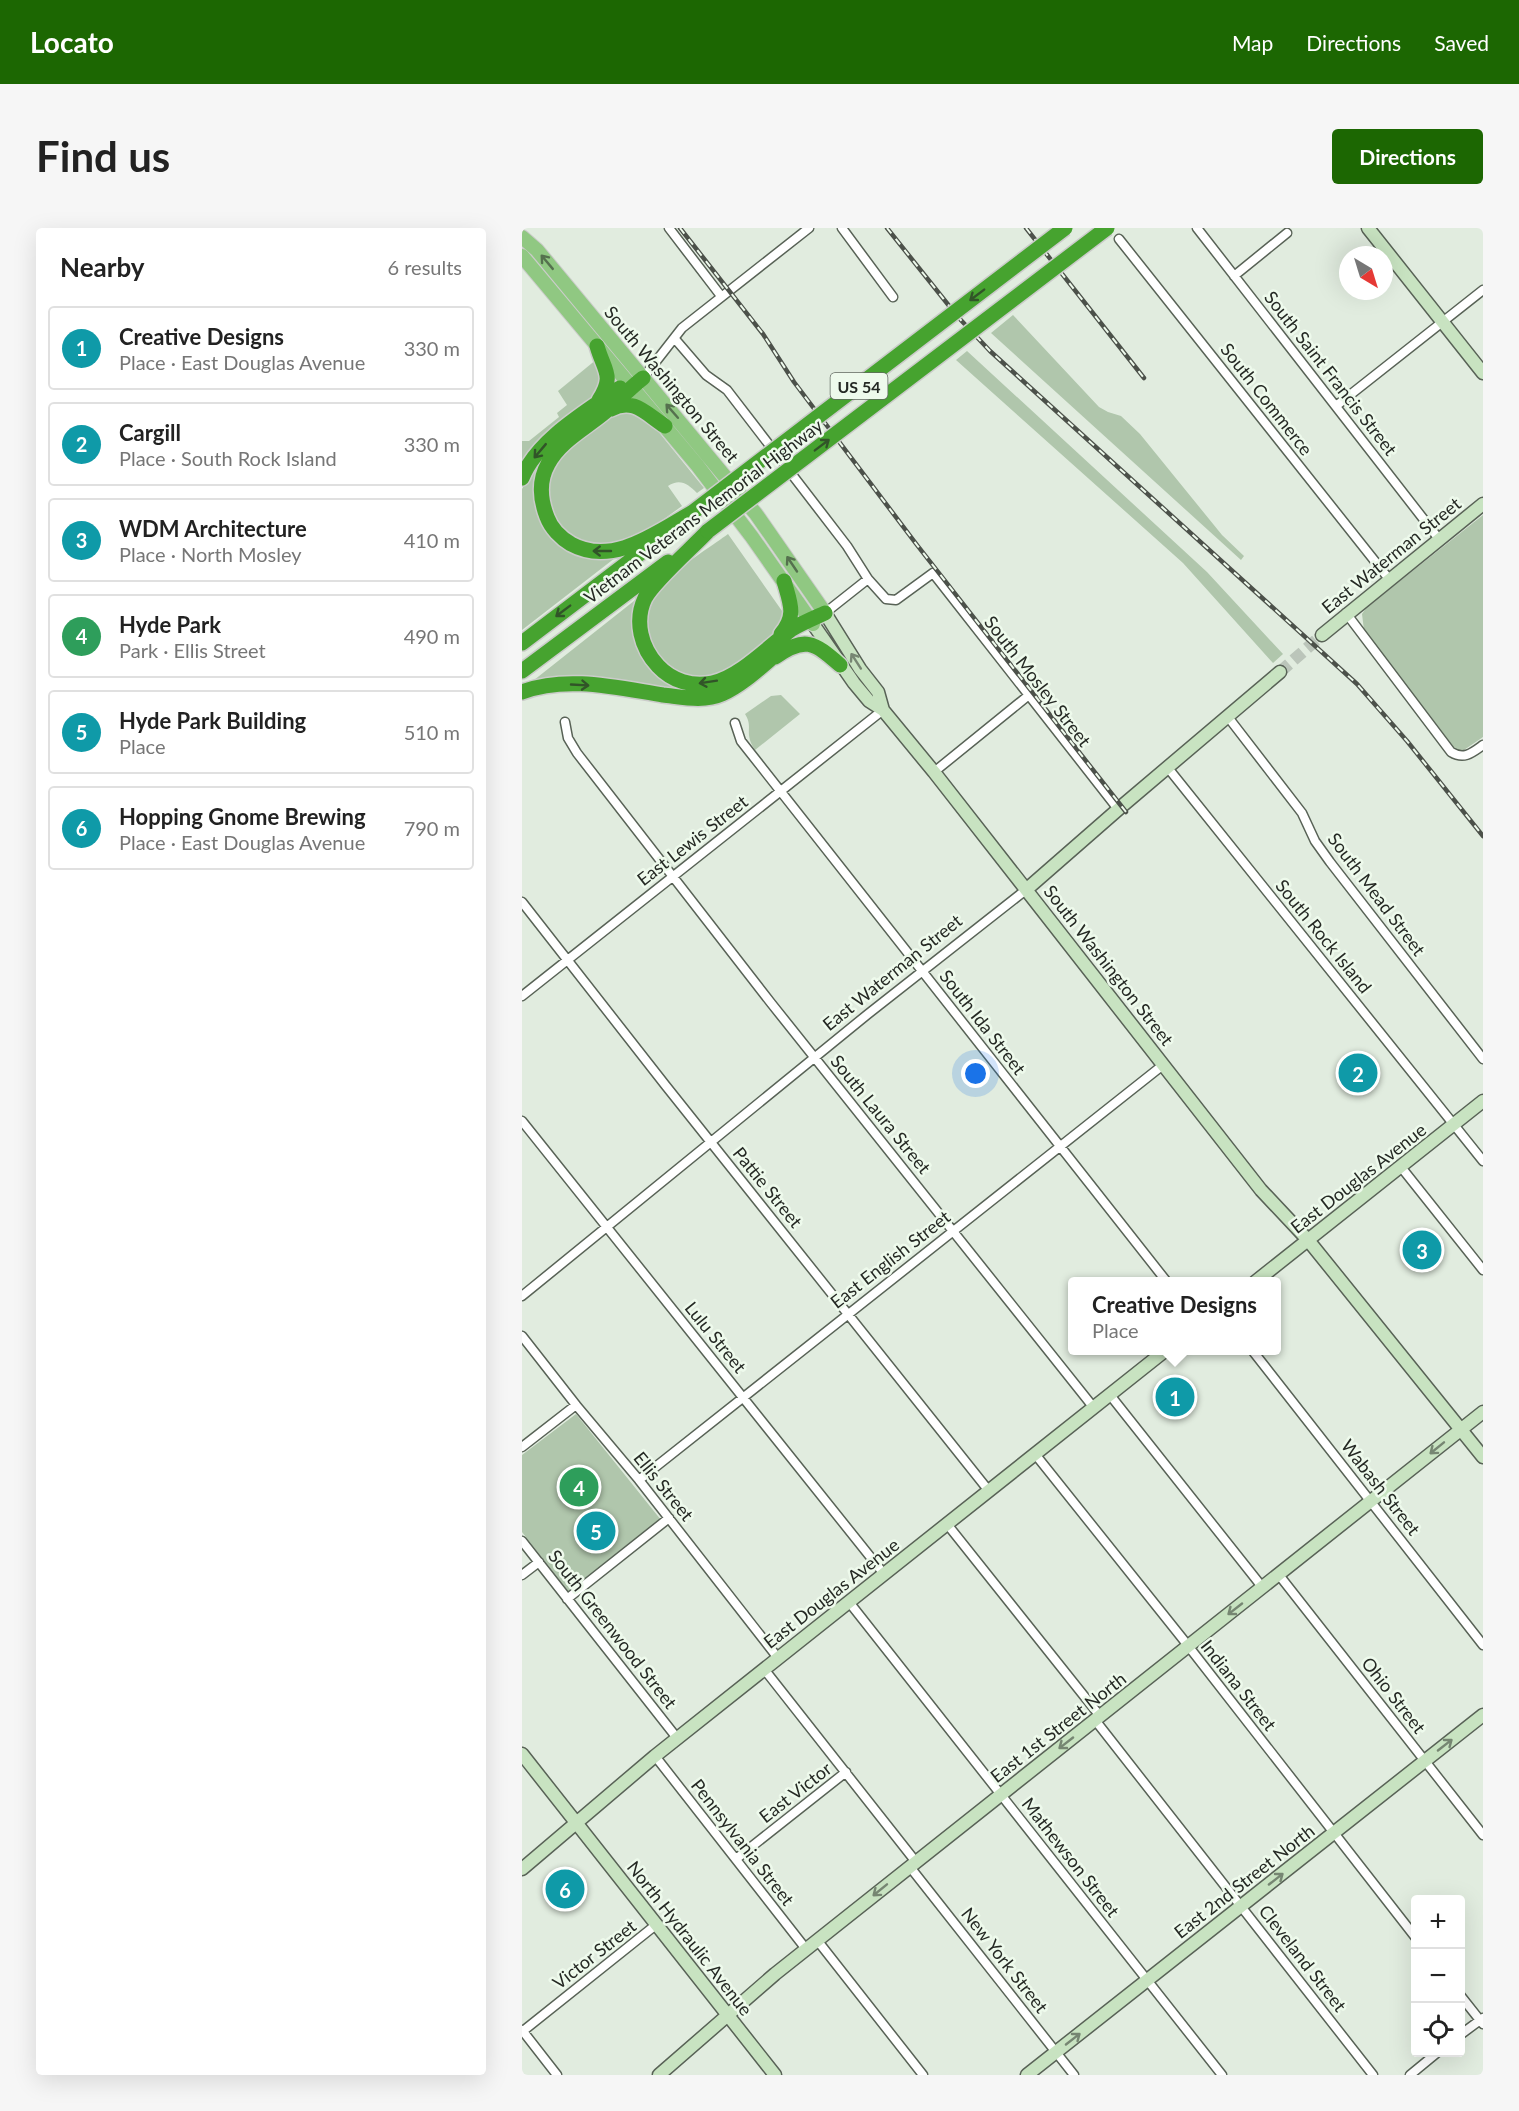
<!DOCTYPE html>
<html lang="en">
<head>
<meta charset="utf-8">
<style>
	body { margin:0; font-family:Lato,sans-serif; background:#f6f6f6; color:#222 }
	.controls { position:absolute; right:18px; bottom:18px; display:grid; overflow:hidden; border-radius:6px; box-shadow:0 6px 24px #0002 }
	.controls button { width:54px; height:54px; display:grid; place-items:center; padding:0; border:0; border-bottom:2px solid #e0e0e0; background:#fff; color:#222; font:30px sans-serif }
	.compass { position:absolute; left:817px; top:18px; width:54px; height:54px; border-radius:50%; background:#fff; box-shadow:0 6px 24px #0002; rotate:142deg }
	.you { position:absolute; left:454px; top:846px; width:21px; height:21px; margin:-15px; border:4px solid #fff; border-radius:50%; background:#1a73e8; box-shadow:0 0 0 9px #1a73e833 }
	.badge { display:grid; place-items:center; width:39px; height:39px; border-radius:50%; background:#1c6702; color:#fff; font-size:20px; font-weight:700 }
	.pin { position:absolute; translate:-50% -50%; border:3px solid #fff; box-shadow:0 2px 6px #0006 }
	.popup { position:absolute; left:546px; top:1049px; width:213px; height:78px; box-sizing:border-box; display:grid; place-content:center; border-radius:6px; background:#fff; filter:drop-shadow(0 2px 4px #0005); font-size:20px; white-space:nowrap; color:#767676 }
	.popup b { font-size:22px; color:#222 }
	.popup::after { content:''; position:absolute; left:50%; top:100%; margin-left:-12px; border:12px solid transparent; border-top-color:#fff }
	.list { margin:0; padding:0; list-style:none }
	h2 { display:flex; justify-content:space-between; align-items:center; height:78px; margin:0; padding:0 24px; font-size:26px }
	h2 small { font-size:20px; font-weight:400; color:#767676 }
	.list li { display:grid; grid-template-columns:39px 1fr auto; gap:18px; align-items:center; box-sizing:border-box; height:84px; margin:0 12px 12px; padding:0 12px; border:2px solid #e0e0e0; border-radius:6px }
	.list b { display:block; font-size:22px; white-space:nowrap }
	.list p { margin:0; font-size:20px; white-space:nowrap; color:#767676 }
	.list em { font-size:20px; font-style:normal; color:#767676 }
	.icon { flex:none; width:33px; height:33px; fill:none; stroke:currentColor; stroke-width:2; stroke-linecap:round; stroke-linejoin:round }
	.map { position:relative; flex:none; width:961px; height:1847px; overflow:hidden; border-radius:6px }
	header { display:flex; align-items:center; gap:36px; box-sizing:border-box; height:84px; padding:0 30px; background:#1c6702; color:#fff }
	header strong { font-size:28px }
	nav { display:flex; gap:33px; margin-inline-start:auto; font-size:21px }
	.intro { display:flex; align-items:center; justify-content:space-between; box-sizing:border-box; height:144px; padding:0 36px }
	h1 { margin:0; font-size:42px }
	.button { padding:15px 27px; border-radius:6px; background:#1c6702; color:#fff; font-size:21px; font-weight:700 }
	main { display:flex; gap:36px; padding:0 36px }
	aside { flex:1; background:#fff; border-radius:6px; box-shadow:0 6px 24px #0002 }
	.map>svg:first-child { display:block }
	.green { fill:#b0c6ac }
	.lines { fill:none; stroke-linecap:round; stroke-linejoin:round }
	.secondary-tunnel { stroke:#bbc5ba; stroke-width:12; stroke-dasharray:12 6; stroke-linecap:butt }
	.street-casing { stroke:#586256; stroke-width:11 }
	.secondary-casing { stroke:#586256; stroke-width:15 }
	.primary-casing { stroke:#cbccca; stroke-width:16 }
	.highway-casing { stroke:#cbccca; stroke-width:18 }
	.street { stroke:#fff; stroke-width:8 }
	.secondary { stroke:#c8e3c1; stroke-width:12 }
	.primary { stroke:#90c882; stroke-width:14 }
	.highway { stroke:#46a32f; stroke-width:15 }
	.rail-casing { stroke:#4c514a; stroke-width:4.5 }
	.rail { stroke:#eefaec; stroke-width:2; stroke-dasharray:7; stroke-linecap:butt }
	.highway-bridge-casing { stroke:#cbccca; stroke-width:18; stroke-linecap:butt }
	.highway-bridge { stroke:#46a32f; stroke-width:15 }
	.oneway { stroke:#55714e }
	.oneway2 { stroke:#315428 }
	.oneway3 { stroke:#768672 }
	.labels { text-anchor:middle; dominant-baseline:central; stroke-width:5; stroke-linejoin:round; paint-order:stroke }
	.shield { fill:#eefaec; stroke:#616860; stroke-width:1.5 }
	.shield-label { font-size:16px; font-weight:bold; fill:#252924 }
	.street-label { font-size:18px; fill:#252924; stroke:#eefaec }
</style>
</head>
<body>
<header>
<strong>Locato</strong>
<nav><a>Map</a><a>Directions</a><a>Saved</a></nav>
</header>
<div class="intro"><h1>Find us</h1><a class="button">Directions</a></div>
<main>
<aside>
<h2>Nearby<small>6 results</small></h2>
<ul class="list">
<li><span class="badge" style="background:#0f9aa8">1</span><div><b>Creative Designs</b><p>Place · East Douglas Avenue</p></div><em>330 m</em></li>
<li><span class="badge" style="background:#0f9aa8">2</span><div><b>Cargill</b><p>Place · South Rock Island</p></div><em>330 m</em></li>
<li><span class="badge" style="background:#0f9aa8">3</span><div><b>WDM Architecture</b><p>Place · North Mosley</p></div><em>410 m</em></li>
<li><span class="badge" style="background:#2e9e5b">4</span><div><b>Hyde Park</b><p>Park · Ellis Street</p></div><em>490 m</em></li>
<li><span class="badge" style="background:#0f9aa8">5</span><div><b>Hyde Park Building</b><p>Place</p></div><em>510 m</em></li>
<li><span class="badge" style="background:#0f9aa8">6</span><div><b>Hopping Gnome Brewing</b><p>Place · East Douglas Avenue</p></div><em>790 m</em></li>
</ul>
</aside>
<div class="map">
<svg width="961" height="1847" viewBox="0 0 961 1847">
	<rect width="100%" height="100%" fill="#e1ecdf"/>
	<path class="green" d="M 491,87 L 577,179 L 586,184 L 599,188 L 618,206 L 700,307 L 722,328 L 719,332 L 469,105 Z
		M 445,123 L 685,344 L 761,426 L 751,435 L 661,335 L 434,132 Z
		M 75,131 L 81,160 L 0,240 L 0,213 L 7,213 L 37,189 L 35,185 L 45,177 L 36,163 Z
		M 99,181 L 127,192 L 182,260 L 175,265 C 166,256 158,250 146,258 L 160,278 L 113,312 L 67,318 L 37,300 L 24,265 L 25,254 L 40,224 Z
		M 19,227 L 26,228 L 25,298 L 93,326 L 93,330 L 0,402 L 0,261 Z
		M 961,287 L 961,509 L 942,522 L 934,522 L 842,402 L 840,386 L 844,380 Z
		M 206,306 L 265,390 L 264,398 L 205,446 L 171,451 L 140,438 C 135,428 122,406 122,395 C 121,359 179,326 206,306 Z
		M 117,369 L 126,431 L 195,464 L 7,456 Z
		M 259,467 L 278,486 L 233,522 C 221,504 232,500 223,486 L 249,468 Z
		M 54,1186 L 139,1292 L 47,1364 L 0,1304 L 0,1227 Z"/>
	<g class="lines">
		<path class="secondary-tunnel" d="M 758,444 L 800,407"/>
		<defs>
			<path id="street" d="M 147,0 L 199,68
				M 320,0 L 371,69
				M 675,0 L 917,311
				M 597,11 L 867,351
				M 712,48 L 765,5
				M 153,111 L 184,147 L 205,162 L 325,318 L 346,351 L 364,371 L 374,372 L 411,345 L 596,581
				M 121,150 L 160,100 L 287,0
				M 814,178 L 961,62
				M 303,385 L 346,351
				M 824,385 L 929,524 C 942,532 950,525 961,517
				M 706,489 L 780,585 L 793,613 L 808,634 L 961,831
				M 43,494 L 46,510 L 55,525 L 249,775 L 572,1180
				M 213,495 L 219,513 L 645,1054
				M 646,540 L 961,933
				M 412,544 L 507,467
				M 0,674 L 144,858 L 467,1263
				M 0,768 L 361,482
				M 0,893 L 362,1346
				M 879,939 L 961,1042
				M 0,1068 L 346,786 L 505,661
				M 0,1108 L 54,1177 L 117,1252 L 256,1430
				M 730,1122 L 961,1417
				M 588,1167 L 741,1360
				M 0,1219 L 54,1177
				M 513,1226 L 660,1410 L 894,1710
				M 117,1252 L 641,837
				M 425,1296 L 578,1488
				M 0,1313 L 155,1510
				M 0,1347 L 17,1334
				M 757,1347 L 961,1607
				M 45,1371 L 147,1290
				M 327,1374 L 700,1847
				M 242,1441 L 394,1634
				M 573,1492 L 851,1847
				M 133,1528 L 284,1721
				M 214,1631 L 324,1544
				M 388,1639 L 552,1847
				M 295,1712 L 401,1847
				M 938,1767 L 961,1796
				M 0,1802 L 35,1847
				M 1,1803 L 135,1696
				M 938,1807 L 961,1790
				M 888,1847 L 916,1824"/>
			<path id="secondary" d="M 846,0 L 961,145
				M 303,385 L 338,441 L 356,464 L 361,482
				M 291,396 L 332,455 L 347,473 L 361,482 L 412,544 L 739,962 L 786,1012 L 961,1229
				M 800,407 L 961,276
				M 505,661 L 600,578 L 758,444
				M 733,1054 L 961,873
				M 0,1526 L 253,1847
				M 0,1641 L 133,1528 L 644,1122
				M 137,1847 L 253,1746 L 961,1184
				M 505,1847 L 961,1487"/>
			<path id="primary" d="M 0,9 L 15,22 L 234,286 L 303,385
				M 0,28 L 175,237 L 230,309 L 291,396"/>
			<path id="highway" d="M 75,118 C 82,143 93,147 77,172
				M 121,150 C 108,160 96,173 83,184 C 64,200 38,213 26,236 C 17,252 18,271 25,289 C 29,300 39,310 49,316 C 91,339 135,304 171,284
				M 89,181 C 112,169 124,186 143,198
				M 0,250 C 15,212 65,183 98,160
				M 186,303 C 170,320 133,352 123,370 C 112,393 119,420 136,438 C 150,453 170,459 190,455 C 218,449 247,418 270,401 C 280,395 292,390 303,385
				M 259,406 C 275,387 268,375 262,353
				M 0,415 L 133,314
				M 253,429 C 283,408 292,414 318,437
				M 0,443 L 146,334
				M 0,464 C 44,447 96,460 141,467 C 160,469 182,474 200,466 C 222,456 241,437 259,422"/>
		</defs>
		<use href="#street" class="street-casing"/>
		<use href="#secondary" class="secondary-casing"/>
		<use href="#primary" class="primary-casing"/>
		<use href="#highway" class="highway-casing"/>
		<use href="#street" class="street"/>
		<use href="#secondary" class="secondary"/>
		<use href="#primary" class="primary"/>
		<use href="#highway" class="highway"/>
		<defs>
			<path id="rail" d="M 158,0 L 241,106 L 272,154 L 395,317 L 604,584
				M 365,0 L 436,89 L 468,123 L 835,456 L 885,513 L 961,608
				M 504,0 L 622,150"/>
		</defs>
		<use href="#rail" class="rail-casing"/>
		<use href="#rail" class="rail"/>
		<defs>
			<path id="highway-bridge" d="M 171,284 L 543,0
				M 186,303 L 585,0"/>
		</defs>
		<use href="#highway-bridge" class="highway-bridge-casing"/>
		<use href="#highway-bridge" class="highway-bridge"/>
	</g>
	<defs><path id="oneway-shaft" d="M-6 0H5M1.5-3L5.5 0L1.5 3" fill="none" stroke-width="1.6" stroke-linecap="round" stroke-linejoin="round" transform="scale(1.5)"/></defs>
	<g class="oneway">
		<use href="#oneway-shaft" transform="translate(25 34) rotate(-130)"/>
		<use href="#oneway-shaft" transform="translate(150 183) rotate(-131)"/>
		<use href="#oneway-shaft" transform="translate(270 336) rotate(-124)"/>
	</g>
	<g class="oneway2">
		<use href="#oneway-shaft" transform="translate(455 67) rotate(143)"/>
		<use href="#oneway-shaft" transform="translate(300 217) rotate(-37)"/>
		<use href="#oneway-shaft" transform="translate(18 223) rotate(130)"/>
		<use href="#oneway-shaft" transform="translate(80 323) rotate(180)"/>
		<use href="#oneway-shaft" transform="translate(41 383) rotate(143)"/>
		<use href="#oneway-shaft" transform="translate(186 454) rotate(171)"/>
		<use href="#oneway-shaft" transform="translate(58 457) rotate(3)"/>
	</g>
	<g class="oneway3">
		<use href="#oneway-shaft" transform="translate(334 433) rotate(-123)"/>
		<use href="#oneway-shaft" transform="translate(915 1220) rotate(141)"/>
		<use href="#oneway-shaft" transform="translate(713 1381) rotate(142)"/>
		<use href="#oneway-shaft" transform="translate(544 1515) rotate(142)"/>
		<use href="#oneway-shaft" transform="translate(923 1517) rotate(-38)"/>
		<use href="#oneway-shaft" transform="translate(754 1651) rotate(-38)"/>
		<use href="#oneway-shaft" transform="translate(358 1662) rotate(141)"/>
		<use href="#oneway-shaft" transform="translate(551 1811) rotate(-38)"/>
	</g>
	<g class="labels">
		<rect class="shield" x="308.5" y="145" width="57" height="26" rx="4.5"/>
		<g class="shield-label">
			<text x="337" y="158">US 54</text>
		</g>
		<g class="street-label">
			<text transform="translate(809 145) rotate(52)">South Saint Francis Street</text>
			<text transform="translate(150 156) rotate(50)">South Washington Street</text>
			<text transform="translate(745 171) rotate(52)">South Commerce</text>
			<text transform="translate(181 283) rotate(-37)">Vietnam Veterans Memorial Highway</text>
			<text transform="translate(869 327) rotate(-39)">East Waterman Street</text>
			<text transform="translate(516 453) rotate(52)">South Mosley Street</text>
			<text transform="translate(170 612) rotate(-38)">East Lewis Street</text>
			<text transform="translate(855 666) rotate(53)">South Mead Street</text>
			<text transform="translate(802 708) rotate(51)">South Rock Island</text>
			<text transform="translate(587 737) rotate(52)">South Washington Street</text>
			<text transform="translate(370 744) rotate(-39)">East Waterman Street</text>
			<text transform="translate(461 794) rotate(52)">South Ida Street</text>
			<text transform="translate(359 886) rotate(51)">South Laura Street</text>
			<text transform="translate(836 950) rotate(-38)">East Douglas Avenue</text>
			<text transform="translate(246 959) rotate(51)">Pattie Street</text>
			<text transform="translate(368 1031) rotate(-38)">East English Street</text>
			<text transform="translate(194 1109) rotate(51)">Lulu Street</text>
			<text transform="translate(142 1258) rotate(51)">Ellis Street</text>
			<text transform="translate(859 1259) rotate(52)">Wabash Street</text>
			<text transform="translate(309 1365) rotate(-38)">East Douglas Avenue</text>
			<text transform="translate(91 1401) rotate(52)">South Greenwood Street</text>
			<text transform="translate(717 1457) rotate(52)">Indiana Street</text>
			<text transform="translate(872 1467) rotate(52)">Ohio Street</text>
			<text transform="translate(536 1499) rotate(-38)">East 1st Street North</text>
			<text transform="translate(273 1564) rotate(-38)">East Victor</text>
			<text transform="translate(221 1614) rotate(52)">Pennsylvania Street</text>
			<text transform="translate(549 1629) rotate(52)">Mathewson Street</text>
			<text transform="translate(722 1653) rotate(-38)">East 2nd Street North</text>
			<text transform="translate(168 1710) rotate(52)">North Hydraulic Avenue</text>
			<text transform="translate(72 1726) rotate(-38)">Victor Street</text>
			<text transform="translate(781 1730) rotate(52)">Cleveland Street</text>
			<text transform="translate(483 1732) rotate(52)">New York Street</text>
		</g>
	</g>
</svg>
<div class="controls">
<button>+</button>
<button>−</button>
<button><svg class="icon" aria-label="locate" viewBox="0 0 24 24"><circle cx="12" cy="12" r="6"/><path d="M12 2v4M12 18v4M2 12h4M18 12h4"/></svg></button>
</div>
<svg class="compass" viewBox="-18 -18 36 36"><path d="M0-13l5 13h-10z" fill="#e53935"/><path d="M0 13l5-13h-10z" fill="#767676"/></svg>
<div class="you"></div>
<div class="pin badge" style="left:653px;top:1169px;background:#0f9aa8">1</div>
<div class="popup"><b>Creative Designs</b>Place</div>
<div class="pin badge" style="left:836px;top:845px;background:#0f9aa8">2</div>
<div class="pin badge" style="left:900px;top:1022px;background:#0f9aa8">3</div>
<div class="pin badge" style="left:57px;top:1259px;background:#2e9e5b">4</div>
<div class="pin badge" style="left:74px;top:1303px;background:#0f9aa8">5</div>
<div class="pin badge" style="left:43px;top:1661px;background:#0f9aa8">6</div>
</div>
</main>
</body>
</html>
